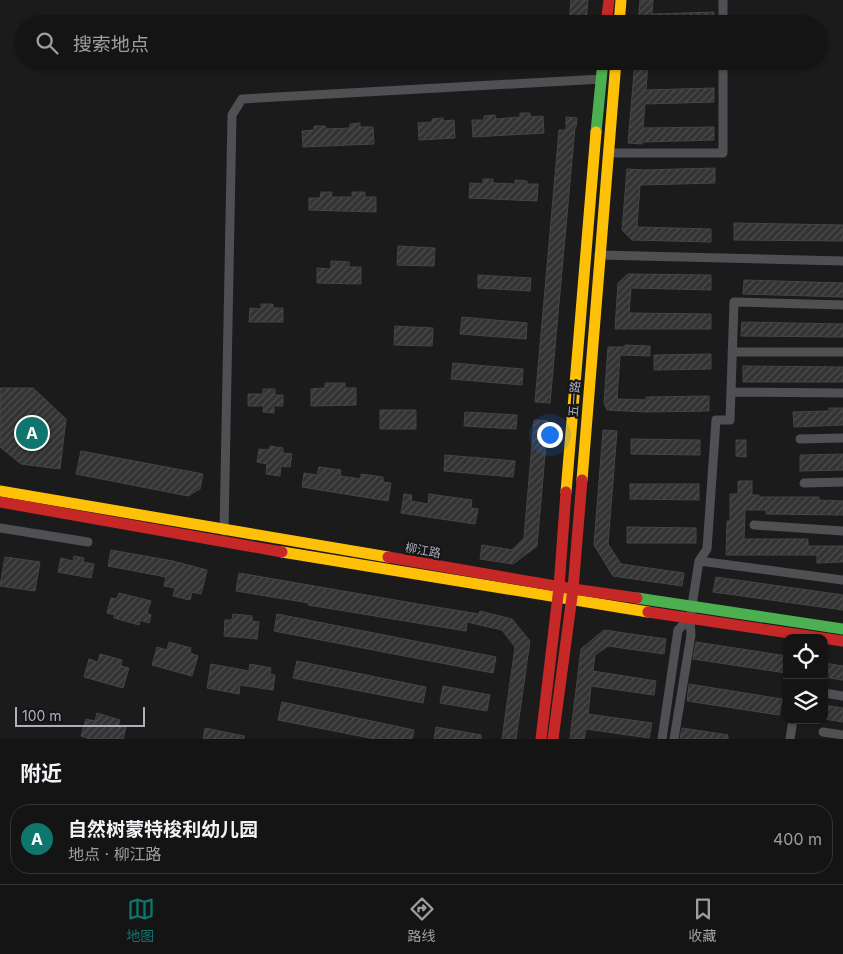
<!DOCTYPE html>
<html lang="zh">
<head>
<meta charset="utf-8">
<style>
	body { margin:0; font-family:Inter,"Noto Sans SC",sans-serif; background:#1d1d1d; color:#f1f3f6 }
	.controls { position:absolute; right:15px; bottom:15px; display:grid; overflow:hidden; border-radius:10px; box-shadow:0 1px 4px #0004 }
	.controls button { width:45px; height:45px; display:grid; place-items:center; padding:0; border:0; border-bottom:1px solid #333334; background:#141414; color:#f1f3f6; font:25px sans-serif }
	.scale { position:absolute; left:15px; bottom:12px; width:130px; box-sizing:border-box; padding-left:5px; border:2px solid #acb1bd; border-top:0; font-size:14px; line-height:18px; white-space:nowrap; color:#acb1bd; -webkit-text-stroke:4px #151517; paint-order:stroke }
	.you { position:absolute; left:549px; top:434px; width:18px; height:18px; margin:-12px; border:4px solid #fff; border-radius:50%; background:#1a73e8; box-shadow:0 0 0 8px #1a73e833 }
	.badge { display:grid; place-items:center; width:32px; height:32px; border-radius:50%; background:#0f766e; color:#fff; font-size:16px; font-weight:700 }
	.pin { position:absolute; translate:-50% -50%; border:2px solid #fff; box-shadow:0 1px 5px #0006 }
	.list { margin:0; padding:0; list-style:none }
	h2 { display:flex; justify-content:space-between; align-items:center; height:65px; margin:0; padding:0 20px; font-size:21px }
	h2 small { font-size:16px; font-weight:400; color:#9d9ea0 }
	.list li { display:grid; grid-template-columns:32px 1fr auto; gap:15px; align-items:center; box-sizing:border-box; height:70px; margin:0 10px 10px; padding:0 10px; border:1px solid #333334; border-radius:20px }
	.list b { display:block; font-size:19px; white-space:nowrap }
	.list p { margin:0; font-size:16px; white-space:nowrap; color:#9d9ea0 }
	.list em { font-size:16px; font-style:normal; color:#9d9ea0 }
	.icon { flex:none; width:28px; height:28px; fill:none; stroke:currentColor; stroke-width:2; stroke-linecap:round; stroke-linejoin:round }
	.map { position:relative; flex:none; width:843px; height:739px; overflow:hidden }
	.search { position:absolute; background:#141414; box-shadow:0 1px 4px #0004; left:15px; right:15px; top:15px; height:55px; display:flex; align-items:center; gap:12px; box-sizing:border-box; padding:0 18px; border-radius:28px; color:#9d9ea0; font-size:19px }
	.sheet { height:145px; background:#141414 }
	nav { display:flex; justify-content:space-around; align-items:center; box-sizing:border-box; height:70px; border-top:1px solid #333334; background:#141414; font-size:14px; color:#9d9ea0 }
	nav a { display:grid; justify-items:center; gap:2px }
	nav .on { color:#0f766e }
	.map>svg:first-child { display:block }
	.building { fill:url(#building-hatch); stroke:#444547 }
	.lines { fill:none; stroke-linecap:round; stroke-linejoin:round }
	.street { stroke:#4f5054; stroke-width:9 }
	.fast { stroke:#4caf50; stroke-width:11 }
	.slow { stroke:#ffc107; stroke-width:11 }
	.jam { stroke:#c62828; stroke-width:11 }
	.labels { text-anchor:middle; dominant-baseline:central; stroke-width:4.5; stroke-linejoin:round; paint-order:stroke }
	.street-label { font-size:12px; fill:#acb1bd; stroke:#151517 }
</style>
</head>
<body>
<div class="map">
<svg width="843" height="739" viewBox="0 0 843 739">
	<defs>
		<pattern id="building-hatch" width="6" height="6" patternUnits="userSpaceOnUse" patternTransform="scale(1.25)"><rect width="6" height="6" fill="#333"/><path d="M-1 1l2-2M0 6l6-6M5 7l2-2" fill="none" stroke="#4e4e4f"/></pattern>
	</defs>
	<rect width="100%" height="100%" fill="#1b1b1b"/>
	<path class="building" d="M 571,0 L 588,0 L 586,24 L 569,24 Z
		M 640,0 L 653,0 L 652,14 L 714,12 L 714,24 L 638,24 Z
		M 635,61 L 648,61 L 646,90 L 714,88 L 714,102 L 645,104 L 643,128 L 714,127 L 714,140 L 642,142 L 642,144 L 628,143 Z
		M 520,113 L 530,113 L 530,117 L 543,116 L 544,133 L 473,137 L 472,120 L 484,120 L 484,116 L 495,115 L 496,119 L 520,117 Z
		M 566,117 L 577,118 L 576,127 L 575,127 L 550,403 L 535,402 L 559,130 L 566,130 Z
		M 443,118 L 443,121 L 454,120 L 455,138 L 419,140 L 418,123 L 432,122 L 432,119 Z
		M 360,123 L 360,127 L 373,127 L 374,144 L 303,147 L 302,131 L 314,130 L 314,126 L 325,126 L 326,129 L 350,128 L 350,124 Z
		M 715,168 L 715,183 L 640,185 L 637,227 L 711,229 L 711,242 L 632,240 L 622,230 L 627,169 L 643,170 Z
		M 483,179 L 493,179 L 493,183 L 515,184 L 515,180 L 527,181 L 527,184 L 538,184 L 537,201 L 469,198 L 470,183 L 483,184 Z
		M 321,192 L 332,192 L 331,197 L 352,197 L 352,192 L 365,192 L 365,197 L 376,197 L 376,212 L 309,210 L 309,198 L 320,198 Z
		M 734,223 L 843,225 L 843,241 L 734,240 Z
		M 398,246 L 435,248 L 434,266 L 397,265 Z
		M 331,261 L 349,262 L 349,267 L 361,267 L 361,284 L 317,283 L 317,268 L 331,269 Z
		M 628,274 L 711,275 L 711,290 L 631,288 L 629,313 L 711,314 L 711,329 L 615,329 L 618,283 Z
		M 478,275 L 531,278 L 530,291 L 478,288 Z
		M 744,280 L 843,283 L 843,297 L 743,294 Z
		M 261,304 L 273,304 L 273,308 L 283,308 L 283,322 L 249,322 L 250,308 L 261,309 Z
		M 462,317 L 527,323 L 526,339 L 460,334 Z
		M 742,322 L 843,324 L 843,337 L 741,336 Z
		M 395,326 L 433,328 L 432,346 L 394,345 Z
		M 625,345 L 650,346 L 650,356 L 620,355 L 617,399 L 646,400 L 646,397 L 709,396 L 709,411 L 646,412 L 607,410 L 604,403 L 608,347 L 625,347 Z
		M 711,354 L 711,369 L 654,370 L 654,355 Z
		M 453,363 L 523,369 L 522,385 L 451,379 Z
		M 743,366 L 843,367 L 843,382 L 743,382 Z
		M 325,383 L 345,383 L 345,388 L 356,388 L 356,405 L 311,406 L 311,389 L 325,388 Z
		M 0,388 L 33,388 L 66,419 L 60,469 L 21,464 L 0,447 Z
		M 263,389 L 275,389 L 275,395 L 283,395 L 283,406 L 274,406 L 274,413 L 263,412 L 264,406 L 248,406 L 248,394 L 263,394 Z
		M 829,408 L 843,408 L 843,425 L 794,427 L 793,412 L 829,411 Z
		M 380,410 L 416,410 L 416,429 L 380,429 Z
		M 465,412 L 517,415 L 516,429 L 464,426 Z
		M 534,420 L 548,421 L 537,546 L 513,564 L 480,559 L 482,545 L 512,550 L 524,538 Z
		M 603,430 L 617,431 L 608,544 L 621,564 L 684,573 L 682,586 L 613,576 L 594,545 Z
		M 631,439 L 700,440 L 700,455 L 631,454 Z
		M 736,440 L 746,440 L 746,457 L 736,456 Z
		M 270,446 L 283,448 L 283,453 L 292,454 L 290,467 L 281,466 L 280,476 L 266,474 L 267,464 L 257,462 L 259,449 L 269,450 Z
		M 81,451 L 203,474 L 200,489 L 188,496 L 76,474 Z
		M 843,454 L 843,470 L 800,471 L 800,455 Z
		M 445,455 L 515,461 L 513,477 L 444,471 Z
		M 319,467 L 341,470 L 340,476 L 361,479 L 361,474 L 383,477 L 383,482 L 391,483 L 388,501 L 302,487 L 304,473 L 317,475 Z
		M 738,481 L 752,481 L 752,495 L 759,495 L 759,497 L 819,497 L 819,500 L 843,501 L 843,515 L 766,514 L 766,510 L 745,510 L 744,539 L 808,539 L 808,546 L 843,546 L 843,562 L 817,563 L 817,555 L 726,555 L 727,521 L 730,521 L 730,494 L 738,494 Z
		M 630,484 L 699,484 L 699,500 L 630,499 Z
		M 404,494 L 412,495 L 411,501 L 428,504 L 429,494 L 472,500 L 471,508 L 478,509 L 475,524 L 401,513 Z
		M 627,527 L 696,528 L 696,543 L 627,543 Z
		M 111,550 L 173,561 L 207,570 L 201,594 L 192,592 L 190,600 L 173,596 L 175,588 L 164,586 L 166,577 L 108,566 Z
		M 74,556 L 84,558 L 83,562 L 94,564 L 91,578 L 58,572 L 61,558 L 73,561 Z
		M 5,557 L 40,562 L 35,591 L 0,586 Z
		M 239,573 L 424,605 L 479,614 L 480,611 L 512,619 L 530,641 L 516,739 L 502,739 L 515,647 L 502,630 L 467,622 L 466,631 L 308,605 L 309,603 L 236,591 Z
		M 716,577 L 843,595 L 843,610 L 713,592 Z
		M 119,593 L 151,601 L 147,613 L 151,615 L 149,623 L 140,620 L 139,625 L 114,618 L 115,615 L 107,613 L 111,598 L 117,599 Z
		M 233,614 L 252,616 L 252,621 L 259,622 L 257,639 L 224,636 L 225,620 L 232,620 Z
		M 277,614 L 496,657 L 493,673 L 274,631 Z
		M 604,630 L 666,639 L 664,654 L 608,646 L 595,655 L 593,671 L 656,681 L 654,695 L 591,686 L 588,714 L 652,723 L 649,738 L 586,729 L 584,739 L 570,739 L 581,649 Z
		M 169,642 L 191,648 L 190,653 L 198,656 L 192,676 L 152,665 L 157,647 L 167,650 Z
		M 696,642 L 787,656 L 786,673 L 693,659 Z
		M 100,654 L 122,660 L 121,666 L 129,668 L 123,688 L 84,677 L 89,659 L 98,662 Z
		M 297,661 L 426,687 L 423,703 L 293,678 Z
		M 824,663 L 843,666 L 843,680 L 824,677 Z
		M 211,664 L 249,671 L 250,664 L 271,668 L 270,674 L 275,675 L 273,690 L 240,685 L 239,694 L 207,688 Z
		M 689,684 L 782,699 L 779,715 L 687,701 Z
		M 443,686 L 490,695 L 487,711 L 440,703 Z
		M 282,702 L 414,730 L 412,739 L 375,739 L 278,720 Z
		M 824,705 L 843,708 L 843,722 L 824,719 Z
		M 97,713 L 120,720 L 118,725 L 126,727 L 123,739 L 90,739 L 81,736 L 86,719 L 95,721 Z
		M 436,727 L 481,735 L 481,739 L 434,739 Z
		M 205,728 L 244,736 L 244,739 L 203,739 Z
		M 682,728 L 728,735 L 728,739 L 680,739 Z"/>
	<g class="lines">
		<path class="street" d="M 723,0 L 723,24
			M 609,153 L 723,153 L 723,61
			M 599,255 L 843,261
			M 732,352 L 843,352
			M 731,392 L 843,393
			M 800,439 L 843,438
			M 804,483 L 843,482
			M 754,525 L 843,531
			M 0,528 L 88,542
			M 224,531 L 232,115 L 242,99 L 602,79
			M 699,561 L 843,580
			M 824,693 L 843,696
			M 823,732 L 843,735
			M 662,739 L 678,630 L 690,618 L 699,561 L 707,549 L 716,420 L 730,420 L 734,302 L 843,305
			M 674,739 L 691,635 L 690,618
			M 790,739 L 793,720"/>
		<path class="fast" d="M 596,132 L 603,61
			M 637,598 L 843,629"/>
		<path class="slow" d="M 619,24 L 621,0
			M 582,480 L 616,61
			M 0,491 L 388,557
			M 566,492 L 596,132
			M 282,552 L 648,612"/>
		<path class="jam" d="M 606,24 L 609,0
			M 0,502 L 282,552
			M 388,557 L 573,589 L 637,598
			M 648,612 L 843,641
			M 541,739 L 559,587 L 566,492
			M 553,739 L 573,589 L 582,480"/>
	</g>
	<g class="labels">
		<g class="street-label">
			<text transform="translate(574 399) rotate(-86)">五一路</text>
			<text transform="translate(423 550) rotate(10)">柳江路</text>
		</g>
	</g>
</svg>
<div class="controls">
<button><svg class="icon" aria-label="locate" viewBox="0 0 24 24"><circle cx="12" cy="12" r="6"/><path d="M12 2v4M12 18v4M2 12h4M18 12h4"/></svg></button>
<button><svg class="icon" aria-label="layers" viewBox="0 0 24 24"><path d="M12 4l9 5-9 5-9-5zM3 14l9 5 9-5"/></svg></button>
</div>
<div class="scale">100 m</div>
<div class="you"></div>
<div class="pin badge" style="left:32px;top:433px">A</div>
<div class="search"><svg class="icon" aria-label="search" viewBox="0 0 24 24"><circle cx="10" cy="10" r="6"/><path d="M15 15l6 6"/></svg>搜索地点</div>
</div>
<section class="sheet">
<h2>附近<small></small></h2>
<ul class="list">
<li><span class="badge">A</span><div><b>自然树蒙特梭利幼儿园</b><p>地点 · 柳江路</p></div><em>400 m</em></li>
</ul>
</section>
<nav>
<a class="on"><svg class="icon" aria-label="map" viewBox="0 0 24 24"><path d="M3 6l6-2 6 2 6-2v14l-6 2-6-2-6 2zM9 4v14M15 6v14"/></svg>地图</a>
<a><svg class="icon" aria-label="directions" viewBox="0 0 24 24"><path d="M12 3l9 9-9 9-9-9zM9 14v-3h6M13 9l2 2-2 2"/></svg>路线</a>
<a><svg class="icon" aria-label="saved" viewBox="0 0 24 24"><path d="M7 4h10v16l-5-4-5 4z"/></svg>收藏</a>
</nav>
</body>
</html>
